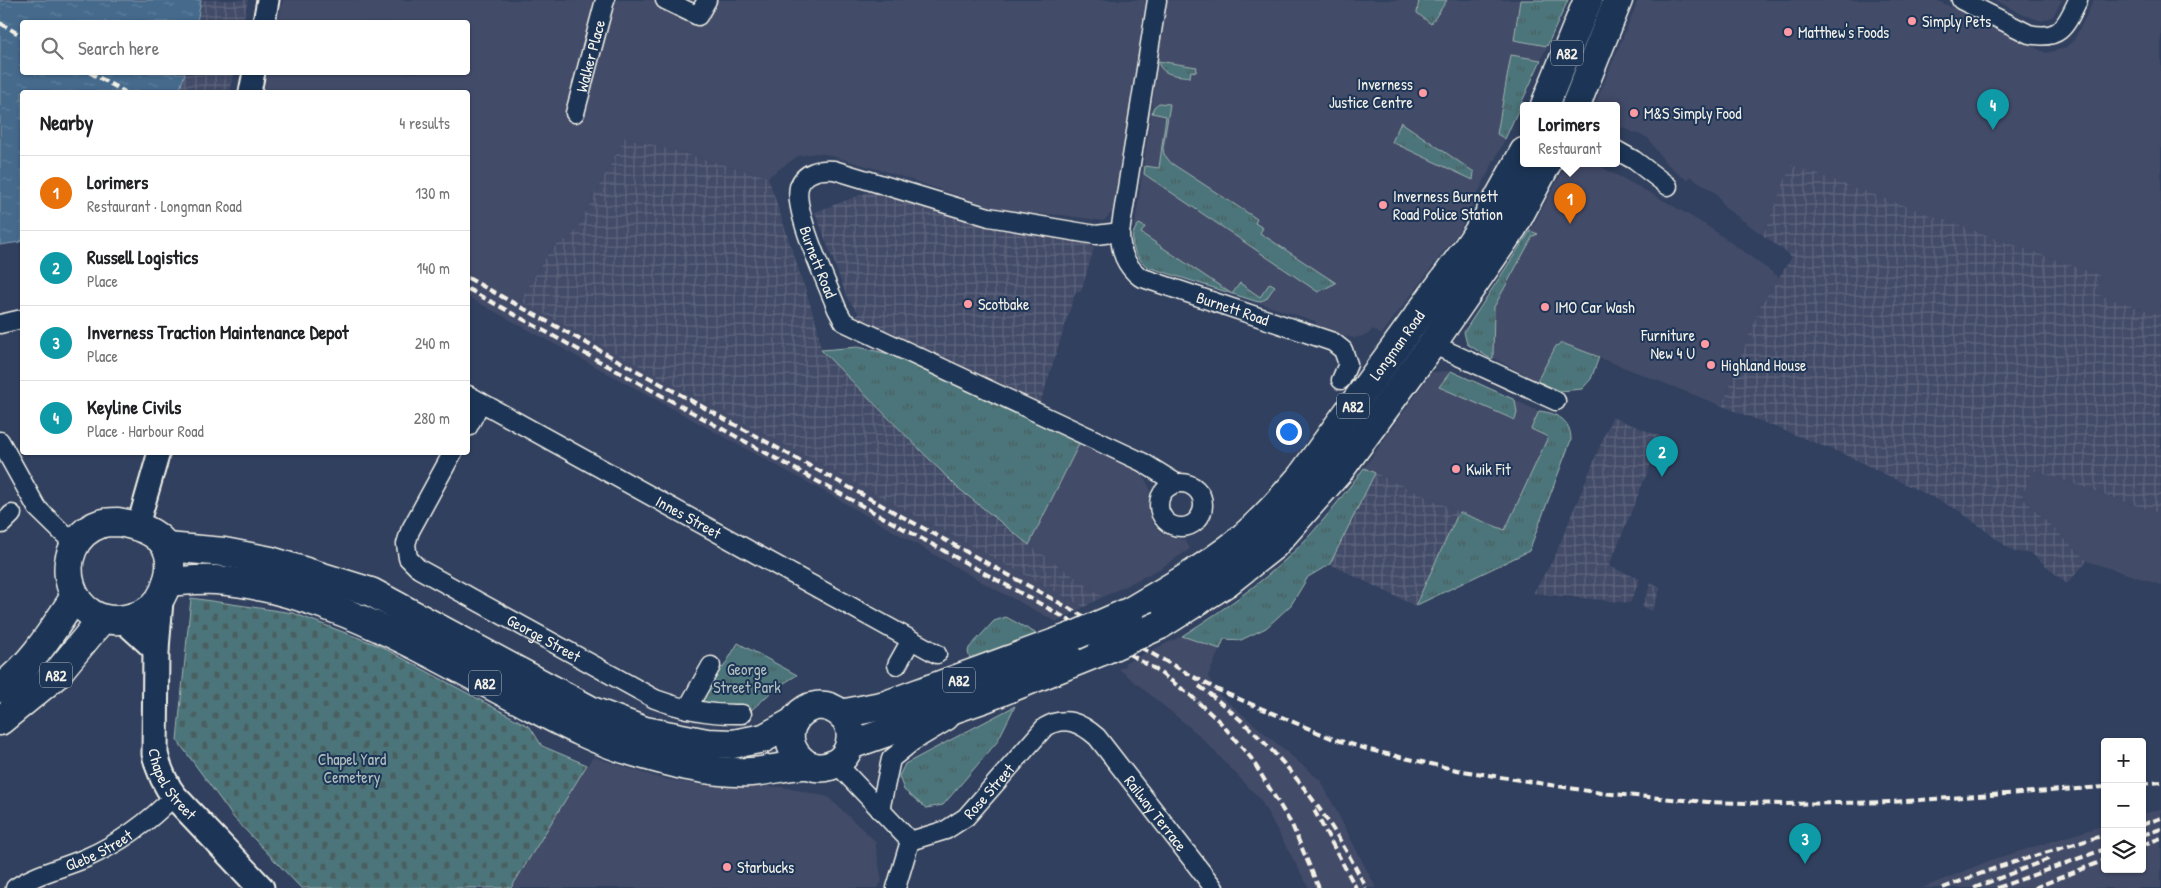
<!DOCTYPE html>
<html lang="en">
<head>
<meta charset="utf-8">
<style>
	body { margin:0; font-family:"Patrick Hand",sans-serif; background:#f6f6f6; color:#202124 }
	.controls { position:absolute; right:15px; bottom:15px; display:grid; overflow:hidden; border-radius:5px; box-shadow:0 1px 4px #0004 }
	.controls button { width:45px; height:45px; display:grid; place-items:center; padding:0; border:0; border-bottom:1px solid #e0e0e0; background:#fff; color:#202124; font:25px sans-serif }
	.you { position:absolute; left:1288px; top:431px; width:18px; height:18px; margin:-12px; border:4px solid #fff; border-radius:50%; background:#1a73e8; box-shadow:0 0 0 8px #1a73e833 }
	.badge { display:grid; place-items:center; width:32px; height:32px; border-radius:50%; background:#0f766e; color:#fff; font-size:16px; font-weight:700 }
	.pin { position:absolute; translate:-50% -41px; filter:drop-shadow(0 1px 2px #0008) }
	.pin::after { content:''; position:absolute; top:26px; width:18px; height:15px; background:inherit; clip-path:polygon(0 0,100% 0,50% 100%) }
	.popup { position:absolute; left:1520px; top:102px; width:100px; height:65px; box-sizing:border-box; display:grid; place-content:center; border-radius:5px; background:#fff; filter:drop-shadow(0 1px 4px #0005); font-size:16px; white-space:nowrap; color:#757577 }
	.popup b { font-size:19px; color:#202124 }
	.popup::after { content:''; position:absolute; left:50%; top:100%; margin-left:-10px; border:10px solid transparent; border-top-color:#fff }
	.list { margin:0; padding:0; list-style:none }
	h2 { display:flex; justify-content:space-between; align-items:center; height:65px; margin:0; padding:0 20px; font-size:21px }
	h2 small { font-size:16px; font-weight:400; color:#757577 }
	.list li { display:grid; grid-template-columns:32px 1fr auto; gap:15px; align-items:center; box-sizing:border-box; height:75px; padding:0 20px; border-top:1px solid #e0e0e0 }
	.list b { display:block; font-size:19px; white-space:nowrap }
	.list p { margin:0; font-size:16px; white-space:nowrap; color:#757577 }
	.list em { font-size:16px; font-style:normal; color:#757577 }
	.icon { flex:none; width:28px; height:28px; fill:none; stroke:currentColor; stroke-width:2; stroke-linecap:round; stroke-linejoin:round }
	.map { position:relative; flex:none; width:2161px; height:888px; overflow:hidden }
	.search { position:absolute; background:#fff; box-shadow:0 1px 4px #0004; left:20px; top:20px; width:450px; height:55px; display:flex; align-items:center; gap:12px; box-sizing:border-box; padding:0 18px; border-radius:5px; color:#757577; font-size:19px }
	.panel { position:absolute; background:#fff; box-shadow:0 1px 4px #0004; left:20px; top:90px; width:450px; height:365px; border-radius:5px }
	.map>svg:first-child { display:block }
	.built { fill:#434b67 }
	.industrial { fill:url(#industrial-grid) }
	.grass { fill:url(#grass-tufts); stroke:#a0b3b1 }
	.cemetery { fill:url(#cemetery-stones); stroke:#a0b3b1 }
	.water { fill:url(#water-ripples); stroke:#8aa0b1 }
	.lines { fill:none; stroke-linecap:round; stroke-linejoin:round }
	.minor-casing { stroke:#f4f1e8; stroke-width:21 }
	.tertiary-casing { stroke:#f4f1e8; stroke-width:25 }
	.secondary-casing { stroke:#f4f1e8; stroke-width:29 }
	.trunk-casing { stroke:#f4f1e8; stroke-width:31 }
	.minor { stroke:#1d3557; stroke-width:18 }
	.tertiary { stroke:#1d3557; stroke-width:21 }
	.secondary { stroke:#1d3557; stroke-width:25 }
	.trunk { stroke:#1d3557; stroke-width:28 }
	.rail { stroke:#f4f1e8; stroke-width:4; stroke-dasharray:8 4; stroke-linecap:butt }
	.trunk-bridge-casing { stroke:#f4f1e8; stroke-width:31; stroke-linecap:butt }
	.trunk-bridge { stroke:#1d3557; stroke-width:28 }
	.poi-dot { fill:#ff9aa2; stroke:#1d3557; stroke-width:2 }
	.labels { text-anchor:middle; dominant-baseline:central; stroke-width:4; stroke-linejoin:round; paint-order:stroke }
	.shield { fill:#1d3557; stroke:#b4b9bc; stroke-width:1 }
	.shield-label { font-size:15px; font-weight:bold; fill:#f4f1e8 }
	.poi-label { font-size:16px; fill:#f4f1e8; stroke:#1d3557; text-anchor:start }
	.street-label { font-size:16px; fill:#f4f1e8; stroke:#1d3557 }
	.park-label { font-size:16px; fill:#b1bfbc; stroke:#1d3557 }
</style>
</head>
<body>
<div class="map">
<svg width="2161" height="888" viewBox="0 0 2161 888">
	<defs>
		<pattern id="industrial-grid" width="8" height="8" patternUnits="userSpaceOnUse" patternTransform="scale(1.25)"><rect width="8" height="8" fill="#434b67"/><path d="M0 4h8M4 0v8" fill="none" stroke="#5f657d"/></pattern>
		<pattern id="grass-tufts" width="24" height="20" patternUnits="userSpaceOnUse" patternTransform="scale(1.25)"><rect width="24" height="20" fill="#4c757a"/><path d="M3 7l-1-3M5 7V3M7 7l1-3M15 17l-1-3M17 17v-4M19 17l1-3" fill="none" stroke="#4a5e60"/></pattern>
		<pattern id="cemetery-stones" width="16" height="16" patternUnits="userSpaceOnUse" patternTransform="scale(1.25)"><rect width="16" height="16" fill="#4c757a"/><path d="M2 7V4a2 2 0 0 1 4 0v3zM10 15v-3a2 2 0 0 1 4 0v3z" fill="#4a5e60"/></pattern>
		<pattern id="water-ripples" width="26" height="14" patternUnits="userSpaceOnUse" patternTransform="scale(1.25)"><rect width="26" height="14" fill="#446a8c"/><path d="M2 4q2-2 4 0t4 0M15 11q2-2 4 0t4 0" fill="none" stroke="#60809c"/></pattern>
	</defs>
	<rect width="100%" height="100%" fill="#31405f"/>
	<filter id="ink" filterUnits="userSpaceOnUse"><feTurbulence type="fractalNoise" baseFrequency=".02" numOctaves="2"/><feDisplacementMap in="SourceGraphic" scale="10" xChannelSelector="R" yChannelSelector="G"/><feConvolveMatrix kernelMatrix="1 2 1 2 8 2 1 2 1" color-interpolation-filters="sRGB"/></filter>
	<g filter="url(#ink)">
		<path class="built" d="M 283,0 L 1146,0 L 1112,212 L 1104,221 L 1062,215 L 1019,213 L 986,205 L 894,174 L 825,154 L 816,153 L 798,156 L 768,177 L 625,137 L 574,234 L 550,250 L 520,301 L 1084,607 L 1057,622 L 989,586 L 827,493 L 468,297 L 468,92 L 264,92 L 267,73 L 468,72 L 468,22 L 278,22 Z
			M 1167,0 L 1568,0 L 1505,139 L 1459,231 L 1381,335 L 1373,329 L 1367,335 L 1354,338 L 1318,330 L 1315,321 L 1148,267 L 1137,257 L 1133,238 Z
			M 1638,0 L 1936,0 L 2046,53 L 2065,48 L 2074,40 L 2094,0 L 2161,0 L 2161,315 L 2095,294 L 2101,276 L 1792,166 L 1763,235 L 1724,207 L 1716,193 L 1690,176 L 1688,180 L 1681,176 L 1664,161 L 1648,138 L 1616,125 L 1616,105 L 1595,105 Z
			M 1995,0 L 2062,0 L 2053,16 L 2042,21 L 2024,15 Z
			M 1571,163 L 1594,163 L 1663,200 L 1709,227 L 1779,277 L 1760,306 L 1722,406 L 1562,343 L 1556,346 L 1537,381 L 1467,344 L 1464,332 L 1530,231 L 1566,165 Z
			M 1451,371 L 1538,411 L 1552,412 L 1558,416 L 1569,426 L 1571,440 L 1529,551 L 1415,606 L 1459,512 L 1364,468 L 1432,372 Z
			M 1080,442 L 1142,473 L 1150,489 L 1148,506 L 1152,523 L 1163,534 L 1185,540 L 1190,549 L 1161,568 L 1103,597 L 1029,545 Z
			M 2033,470 L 2161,514 L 2161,585 L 2087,561 L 2022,497 Z
			M 1182,636 L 1220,649 L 1208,676 L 1217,693 L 1321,781 L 1376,888 L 1309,888 L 1260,799 L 1199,735 L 1119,669 L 1126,666 L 1124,663 Z
			M 593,757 L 659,778 L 700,785 L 783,787 L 828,797 L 875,841 L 882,882 L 877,888 L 511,888 Z
			M 2161,809 L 2161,888 L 1922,888 L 1991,860 L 2105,825 L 2105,869 L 2142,869 L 2142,814 Z"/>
		<path class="industrial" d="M 201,0 L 248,0 L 243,22 L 197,22 Z
			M 185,73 L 234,73 L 230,92 L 179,92 Z
			M 625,137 L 768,177 L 817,325 L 821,350 L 958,488 L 1014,534 L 1103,597 L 1084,607 L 520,301 L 550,250 L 574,234 Z
			M 1791,165 L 2101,276 L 2096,294 L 2161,315 L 2161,514 L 2033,470 L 2022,497 L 2087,561 L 2067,584 L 2031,553 L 2014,552 L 1958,510 L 1846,455 L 1722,406 L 1760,306 L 1792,257 L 1763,235 Z
			M 874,190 L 1082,241 L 1094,248 L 1081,292 L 1076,291 L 1040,404 L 857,317 L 858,312 L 848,300 L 815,212 Z
			M 1612,417 L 1662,437 L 1609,566 L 1640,579 L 1630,603 L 1533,593 L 1554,558 Z
			M 1375,473 L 1459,512 L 1415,606 L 1330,564 Z
			M 1651,583 L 1661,587 L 1652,611 L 1642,607 Z"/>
		<path class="grass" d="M 1419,0 L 1447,0 L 1431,24 L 1417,13 Z
			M 1520,0 L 1568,0 L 1547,46 L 1514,40 Z
			M 1511,55 L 1541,60 L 1505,139 L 1497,134 Z
			M 1158,61 L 1197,67 L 1196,72 L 1191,71 L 1190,77 C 1177,75 1161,76 1158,61 Z
			M 1159,103 L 1170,104 L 1163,148 L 1164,154 L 1171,163 L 1257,219 L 1255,223 L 1263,228 L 1260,233 L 1336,283 L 1318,292 L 1144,174 L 1145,166 L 1159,168 L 1166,116 L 1152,113 L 1154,107 Z
			M 1401,122 L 1474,172 L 1473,180 L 1392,142 Z
			M 1139,224 L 1145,227 L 1141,233 L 1232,294 L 1240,283 L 1260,297 L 1270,283 L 1275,286 L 1266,299 L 1258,302 L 1148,267 C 1134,258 1126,237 1139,224 Z
			M 1530,231 L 1538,234 L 1533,236 L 1494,307 L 1493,358 L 1491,359 L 1467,344 L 1464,332 Z
			M 1562,343 L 1599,357 L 1591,379 L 1582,389 L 1560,391 L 1537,381 L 1556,346 Z
			M 858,347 L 894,355 L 1080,442 L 1029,545 L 958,488 L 821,350 Z
			M 1451,371 L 1515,400 L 1517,413 L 1515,420 L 1439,387 Z
			M 1539,411 C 1557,413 1571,420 1571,440 L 1529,551 L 1415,606 L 1459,512 L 1505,530 L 1548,437 L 1531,429 Z
			M 1364,468 L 1375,473 L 1330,564 L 1308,577 L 1291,605 L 1266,628 L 1241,640 L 1224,639 L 1220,649 L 1182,636 C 1229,606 1274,575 1311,534 C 1330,513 1347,490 1364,468 Z
			M 1006,617 L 1039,635 L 971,662 L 968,652 L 969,648 L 994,621 Z
			M 738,643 L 797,675 L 776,688 L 748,713 L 698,703 L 715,666 L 723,668 Z
			M 1015,706 L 997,742 L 943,805 L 926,808 L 904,790 L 899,776 L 905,764 Z"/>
		<path class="cemetery" d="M 191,598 L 293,613 L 380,646 L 530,727 L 542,746 L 587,765 L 511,888 L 301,888 L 234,818 L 177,740 Z"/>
		<path class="water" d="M 0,0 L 201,0 L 197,22 L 22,22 L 22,72 L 185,73 L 179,92 L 22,92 L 22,240 L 20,242 L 0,245 Z"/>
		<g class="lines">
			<defs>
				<g id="minor">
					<path d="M 665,0 L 698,16 L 707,0"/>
					<path id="s1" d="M 1157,0 L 1120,232 C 1120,251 1125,265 1140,277 L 1333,342 L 1343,350 L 1348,364 L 1341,380"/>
					<path d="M 1961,0 L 2029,34 C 2061,41 2066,25 2078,0"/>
					<path id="s2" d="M 575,113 L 605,0"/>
					<path d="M 1616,150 L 1634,160 L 1668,186"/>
					<path id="s3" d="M 1120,232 L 1096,235 L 989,217 L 834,170 C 821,169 804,171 799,187 C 793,211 827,283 837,309 L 844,322 L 1142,462 L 1176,483"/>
					<path d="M 0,324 L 22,319"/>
					<path d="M 1432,344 L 1556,401"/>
					<path id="s4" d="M 468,395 L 937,654"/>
					<path d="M 468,427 L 481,402"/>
					<path d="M 0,441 L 37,508 L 74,544"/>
					<path id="s5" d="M 453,452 L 410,531 L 406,544 L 408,558 L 419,569 L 655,699 C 684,710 711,715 742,714"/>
					<circle cx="1181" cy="505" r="22"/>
					<path d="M 2,524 L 12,514"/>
					<path d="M 897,665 L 911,640"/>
					<path d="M 687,709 L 711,666"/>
					<path d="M 836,763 L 910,841"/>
					<path d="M 880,810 L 891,759 L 912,742 L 949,720"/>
					<path id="s6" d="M 910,841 L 946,830 L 966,817 L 1045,727 C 1065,715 1081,723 1097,737 L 1214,888"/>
					<path id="s7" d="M 15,888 C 37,873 63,868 86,858 C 120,843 148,823 174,796"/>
					<path d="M 896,888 L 910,841"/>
				</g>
				<path id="tertiary" d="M 264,22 L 268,0
					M 250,92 L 254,72
					M 138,525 L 159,452"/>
				<g id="secondary">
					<path id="s8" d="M 160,601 L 156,649 L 155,754 C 159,770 164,783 174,796 L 261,888"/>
					<path d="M 124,620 L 156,649"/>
				</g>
				<g id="trunk">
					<path d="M 1545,105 L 1588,0"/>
					<path d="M 1576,105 L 1618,0"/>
					<path d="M 118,522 C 159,529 182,547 164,591 C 158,605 148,613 134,617 C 66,638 45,543 100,524 C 105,522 112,522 118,522 Z"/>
					<path d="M 167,547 L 224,552 L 271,561 L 371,592 L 592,711 L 645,731 L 707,743 L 733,744 L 764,738 L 793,722"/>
					<path d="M 167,582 C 183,581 200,579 216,580 C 326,588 427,653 523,702 C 559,721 595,741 634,752 C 672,763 711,774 751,772 C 768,771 785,766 803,765 C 808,764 811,766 815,767 C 832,770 848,758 850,742 C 852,732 849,721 841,714 C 809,686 766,735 806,764"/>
					<path id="s9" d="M 1131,611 C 1166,590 1202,570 1234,545 C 1259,525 1280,501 1301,477 L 1468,247 L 1488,217 L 1524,152"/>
					<path d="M 1160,625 L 1226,583 L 1274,545 L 1339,471 L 1432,344 L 1513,227 L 1547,163"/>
					<path d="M 0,688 C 33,664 52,631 74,598"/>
					<path d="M 841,714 L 886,705 L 1074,636"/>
					<path d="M 0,721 L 55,676 L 102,619"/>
					<path d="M 850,745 L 985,698 L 1102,651"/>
				</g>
			</defs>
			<use href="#minor" class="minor-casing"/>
			<use href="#tertiary" class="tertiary-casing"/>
			<use href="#secondary" class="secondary-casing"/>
			<use href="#trunk" class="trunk-casing"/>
			<use href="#minor" class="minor"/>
			<use href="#tertiary" class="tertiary"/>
			<use href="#secondary" class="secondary"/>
			<use href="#trunk" class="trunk"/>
			<path class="rail" d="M 0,23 L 22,36
				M 89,72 L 125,92
				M 468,278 L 1218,690 L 1331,738 L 1370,750 L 1457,770 L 1601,793 L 1707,802 L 1785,804 L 1892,802 L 2105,787
				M 468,289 L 1046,607 L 1155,669 L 1189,694 L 1220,722 L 1251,758 L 1292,825 L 1319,888
				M 1199,686 C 1212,695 1223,705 1235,715 C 1291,764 1333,821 1366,888
				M 2142,784 L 2161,782
				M 1314,810 L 1356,888
				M 2142,825 L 2161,818
				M 2142,835 L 2161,829
				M 2142,845 L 2161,838
				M 1943,888 L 1998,867 L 2105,835
				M 1974,888 L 2051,858
				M 1997,888 L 2105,849
				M 2034,888 L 2105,860"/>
			<defs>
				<path id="trunk-bridge" d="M 1074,636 L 1131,611
					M 1102,651 L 1160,625"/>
			</defs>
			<use href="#trunk-bridge" class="trunk-bridge-casing"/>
			<use href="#trunk-bridge" class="trunk-bridge"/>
		</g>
	</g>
	<g class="poi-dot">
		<circle cx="1912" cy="21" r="5"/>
		<circle cx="1788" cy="32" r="5"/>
		<circle cx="1423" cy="93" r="5"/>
		<circle cx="1634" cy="113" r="5"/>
		<circle cx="1383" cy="205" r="5"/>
		<circle cx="968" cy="304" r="5"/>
		<circle cx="1545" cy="307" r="5"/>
		<circle cx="1705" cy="344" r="5"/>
		<circle cx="1711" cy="365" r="5"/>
		<circle cx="1456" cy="469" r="5"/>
		<circle cx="727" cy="867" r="5"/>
	</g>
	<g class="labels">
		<g class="shield">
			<rect x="1551" y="40.5" width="32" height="25" rx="4"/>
			<rect x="1337" y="393.5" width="32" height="25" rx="4"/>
			<rect x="40" y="662.5" width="32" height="25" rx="4"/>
			<rect x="943" y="667.5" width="32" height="25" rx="4"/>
			<rect x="469" y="670.5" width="32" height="25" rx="4"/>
		</g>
		<g class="shield-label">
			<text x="1567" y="53">A82</text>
			<text x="1353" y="406">A82</text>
			<text x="56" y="675">A82</text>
			<text x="959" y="680">A82</text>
			<text x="485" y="683">A82</text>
		</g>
		<g class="poi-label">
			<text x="1922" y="21">Simply Pets</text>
			<text x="1798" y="32">Matthew's Foods</text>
			<text x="1413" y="84" text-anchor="end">Inverness<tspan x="1413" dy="18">Justice Centre</tspan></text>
			<text x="1644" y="113">M&amp;S Simply Food</text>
			<text x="1393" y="196">Inverness Burnett<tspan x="1393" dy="18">Road Police Station</tspan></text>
			<text x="978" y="304">Scotbake</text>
			<text x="1555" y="307">IMO Car Wash</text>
			<text x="1695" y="335" text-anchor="end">Furniture<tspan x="1695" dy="18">New 4 U</tspan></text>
			<text x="1721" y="365">Highland House</text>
			<text x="1466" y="469">Kwik Fit</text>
			<text x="737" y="867">Starbucks</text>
		</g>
		<g class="street-label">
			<text stroke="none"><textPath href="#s2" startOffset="59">Walker Place</textPath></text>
			<text stroke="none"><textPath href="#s3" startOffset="415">Burnett Road</textPath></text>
			<text stroke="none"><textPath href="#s1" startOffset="384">Burnett Road</textPath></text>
			<text stroke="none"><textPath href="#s9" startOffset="381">Longman Road</textPath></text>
			<text stroke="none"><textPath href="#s4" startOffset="252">Innes Street</textPath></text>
			<text stroke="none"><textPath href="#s5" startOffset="276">George Street</textPath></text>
			<text stroke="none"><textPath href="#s8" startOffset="188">Chapel Street</textPath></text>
			<text stroke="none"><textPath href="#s6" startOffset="96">Rose Street</textPath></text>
			<text stroke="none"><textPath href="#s6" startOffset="335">Railway Terrace</textPath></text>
			<text stroke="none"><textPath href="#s7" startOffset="92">Glebe Street</textPath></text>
		</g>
		<g class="park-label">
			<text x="747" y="669">George<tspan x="747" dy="18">Street Park</tspan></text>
			<text x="352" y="759">Chapel Yard<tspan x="352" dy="18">Cemetery</tspan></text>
		</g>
	</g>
</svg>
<div class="controls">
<button>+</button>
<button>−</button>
<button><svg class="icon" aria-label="layers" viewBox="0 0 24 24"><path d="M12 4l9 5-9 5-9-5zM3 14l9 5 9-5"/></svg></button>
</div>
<div class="you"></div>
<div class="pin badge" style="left:1570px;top:224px;background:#e8710a">1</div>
<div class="popup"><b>Lorimers</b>Restaurant</div>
<div class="pin badge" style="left:1662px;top:477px;background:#0f9aa8">2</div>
<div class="pin badge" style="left:1805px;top:864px;background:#0f9aa8">3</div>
<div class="pin badge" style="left:1993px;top:130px;background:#0f9aa8">4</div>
<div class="search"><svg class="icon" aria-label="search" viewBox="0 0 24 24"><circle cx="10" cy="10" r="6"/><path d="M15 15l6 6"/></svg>Search here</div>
<section class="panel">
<h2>Nearby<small>4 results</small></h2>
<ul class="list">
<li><span class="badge" style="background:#e8710a">1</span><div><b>Lorimers</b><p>Restaurant · Longman Road</p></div><em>130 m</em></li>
<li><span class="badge" style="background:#0f9aa8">2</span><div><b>Russell Logistics</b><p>Place</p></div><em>140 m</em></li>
<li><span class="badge" style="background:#0f9aa8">3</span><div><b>Inverness Traction Maintenance Depot</b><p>Place</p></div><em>240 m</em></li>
<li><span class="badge" style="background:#0f9aa8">4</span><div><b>Keyline Civils</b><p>Place · Harbour Road</p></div><em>280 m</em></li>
</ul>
</section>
</div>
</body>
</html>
